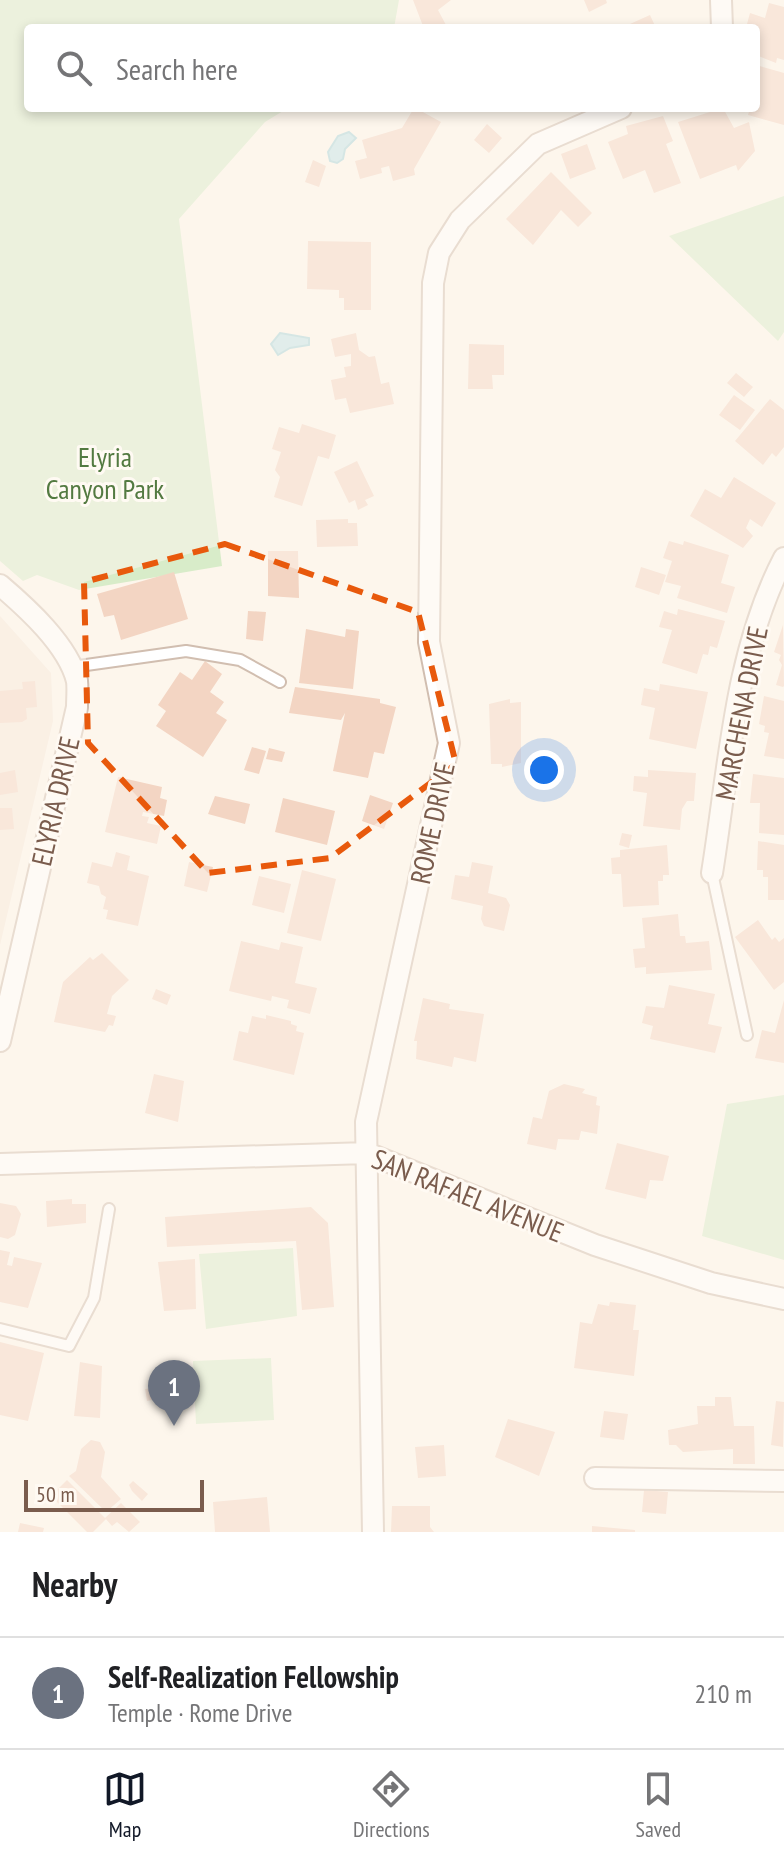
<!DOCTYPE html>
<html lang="en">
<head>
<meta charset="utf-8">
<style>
	body { margin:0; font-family:"PT Sans Narrow",sans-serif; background:#f2f2f2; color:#202124 }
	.scale { position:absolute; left:24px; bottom:20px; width:180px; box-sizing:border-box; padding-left:8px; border:4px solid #7a5c4d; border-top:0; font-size:22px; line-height:28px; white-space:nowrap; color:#7a5c4d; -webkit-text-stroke:6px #fffaf3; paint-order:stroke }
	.you { position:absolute; left:544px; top:770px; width:28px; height:28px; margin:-20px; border:6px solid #fff; border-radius:50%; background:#1a73e8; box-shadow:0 0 0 12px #1a73e833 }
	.badge { display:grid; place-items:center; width:52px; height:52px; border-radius:50%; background:#111827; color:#fff; font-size:26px; font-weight:700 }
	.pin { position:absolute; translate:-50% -66px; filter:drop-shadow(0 2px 4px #0008) }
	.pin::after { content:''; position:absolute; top:42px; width:28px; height:24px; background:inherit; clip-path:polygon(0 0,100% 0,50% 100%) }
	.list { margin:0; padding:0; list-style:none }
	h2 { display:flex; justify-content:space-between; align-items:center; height:104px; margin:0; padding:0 32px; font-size:34px }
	h2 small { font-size:26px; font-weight:400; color:#757577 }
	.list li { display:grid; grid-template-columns:52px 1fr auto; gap:24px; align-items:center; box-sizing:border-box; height:112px; padding:0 32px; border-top:2px solid #e0e0e0 }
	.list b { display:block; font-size:30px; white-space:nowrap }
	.list p { margin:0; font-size:26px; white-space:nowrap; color:#757577 }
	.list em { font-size:26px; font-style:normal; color:#757577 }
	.icon { flex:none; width:44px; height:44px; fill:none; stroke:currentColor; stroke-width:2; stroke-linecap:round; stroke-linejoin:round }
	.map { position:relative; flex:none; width:784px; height:1532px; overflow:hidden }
	.search { position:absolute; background:#fff; box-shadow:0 4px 12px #0003; left:24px; right:24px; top:24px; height:88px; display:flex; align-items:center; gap:20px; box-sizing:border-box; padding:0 28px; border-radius:8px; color:#757577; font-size:30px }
	.sheet { height:216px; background:#fff }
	nav { display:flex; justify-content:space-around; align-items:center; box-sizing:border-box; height:112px; border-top:2px solid #e0e0e0; background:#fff; font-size:22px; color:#757577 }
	nav a { display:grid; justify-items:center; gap:4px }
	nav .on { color:#111827 }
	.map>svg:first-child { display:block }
	.residential { fill:#f5e8da }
	.green { fill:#d8ecc9 }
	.water { fill:#bfe3e8; stroke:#a5d3da; stroke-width:2 }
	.building { fill:#f3d5c3 }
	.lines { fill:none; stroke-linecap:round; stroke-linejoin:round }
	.lane-casing { stroke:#d1beb0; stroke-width:14 }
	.street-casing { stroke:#d1beb0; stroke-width:24 }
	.lane { stroke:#fff; stroke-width:10 }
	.street { stroke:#fff; stroke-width:20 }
	.marked { fill:none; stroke:#e8590c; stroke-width:6; stroke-dasharray:16 10; stroke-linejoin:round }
	.labels { text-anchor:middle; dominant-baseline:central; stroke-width:6; stroke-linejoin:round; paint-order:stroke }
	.park-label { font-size:28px; fill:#537a41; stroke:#fffaf3 }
	.street-label { font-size:28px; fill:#7a5c4d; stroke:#fffaf3 }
</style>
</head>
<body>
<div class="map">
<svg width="784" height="1532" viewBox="0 0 784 1532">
	<rect width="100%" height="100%" fill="#fdf6ec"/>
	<path class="residential" d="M 0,616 L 51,673 L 53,721 L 0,945 Z"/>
	<path class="green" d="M 0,0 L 399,0 L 394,28 L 28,28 L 28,108 L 288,108 L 265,122 L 179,219 L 222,566 L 79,590 L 37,575 L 23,581 L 0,561 Z
		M 784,196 L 784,332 L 778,341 L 669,236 Z
		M 784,1095 L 784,1260 L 702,1236 L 727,1104 Z
		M 293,1248 L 297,1316 L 206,1329 L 199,1254 Z
		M 271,1358 L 274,1420 L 196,1424 L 193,1361 Z"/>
	<path class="water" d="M 349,132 L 356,138 L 345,149 L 343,159 L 337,163 L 330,161 L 328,152 L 338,136 Z
		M 280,333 L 309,338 L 309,345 L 290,348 L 278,355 L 271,344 Z"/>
	<path class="building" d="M 413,0 L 451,0 L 438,10 L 446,25 L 423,26 Z
		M 584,0 L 606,0 L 607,3 L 589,12 Z
		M 769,3 L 784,7 L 784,60 L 777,58 L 776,63 L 756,55 L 756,28 L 746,28 L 750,13 L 765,18 Z
		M 650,15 L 656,28 L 621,28 Z
		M 756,65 L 784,73 L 784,125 L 748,115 L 750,108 L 756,108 Z
		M 414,108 L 422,108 L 421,111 L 441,122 L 414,169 L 415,175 L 393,181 L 389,166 L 381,168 L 382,173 L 360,179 L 355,161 L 367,158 L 362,140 L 402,128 Z
		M 723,108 L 734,128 L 749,122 L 755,151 L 738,171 L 736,165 L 700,179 L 678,122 Z
		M 663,116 L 673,141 L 666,144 L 681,183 L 654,193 L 645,170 L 623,179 L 608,142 L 628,134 L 626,126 Z
		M 487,124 L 502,138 L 489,153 L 474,140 Z
		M 587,144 L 596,169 L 570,179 L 561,154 Z
		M 313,160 L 326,166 L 319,187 L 305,182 Z
		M 551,172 L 592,213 L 578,227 L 561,210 L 533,245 L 506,219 Z
		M 308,241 L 371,242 L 371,310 L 344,310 L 344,298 L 339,298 L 339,290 L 307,289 Z
		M 356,333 L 359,350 L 369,357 L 375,356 L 381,384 L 389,382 L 394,404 L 350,413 L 346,398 L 335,400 L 331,380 L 346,377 L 344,367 L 351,366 L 351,354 L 335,357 L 331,339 Z
		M 469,344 L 504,345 L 504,375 L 492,375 L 493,389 L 468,389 Z
		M 736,373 L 753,387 L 744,397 L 727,383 Z
		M 734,395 L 755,410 L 740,430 L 719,415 Z
		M 770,399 L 784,410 L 784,447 L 776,457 L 772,453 L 763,465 L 735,441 Z
		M 302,424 L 336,435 L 329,459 L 318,456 L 302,506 L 274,497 L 280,477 L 275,470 L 281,452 L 272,449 L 279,427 L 299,433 Z
		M 357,461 L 374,496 L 365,500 L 368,505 L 358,510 L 355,500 L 349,503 L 334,472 Z
		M 734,477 L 776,503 L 762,527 L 750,519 L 746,528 L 753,536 L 743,548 L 690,516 L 705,489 L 721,498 Z
		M 348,519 L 348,523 L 357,523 L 358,546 L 317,547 L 316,520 Z
		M 669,541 L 683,545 L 684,541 L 729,555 L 721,583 L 735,587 L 727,613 L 677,598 L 681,586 L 665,582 L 672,561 L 663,558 Z
		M 268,551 L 298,551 L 299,598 L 268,596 Z
		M 641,567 L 666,575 L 659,595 L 635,587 Z
		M 174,572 L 188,619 L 121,640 L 114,615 L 104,617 L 97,594 Z
		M 678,609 L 725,621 L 717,648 L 710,646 L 708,655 L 703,654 L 697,674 L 662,663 L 672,630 L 659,627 L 664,611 L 677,615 Z
		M 248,611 L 266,612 L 263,641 L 246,639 Z
		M 783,625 L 784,686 L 783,687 L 776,685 L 782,665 L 779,660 L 781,655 L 774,652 Z
		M 306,629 L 345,637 L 346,629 L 359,631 L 353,689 L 299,683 Z
		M 205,661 L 222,674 L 210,692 L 224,702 L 216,713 L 227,720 L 203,757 L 156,726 L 166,711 L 158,705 L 180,672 L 192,680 Z
		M 35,681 L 37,707 L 26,708 L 27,719 L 22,722 L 0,723 L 0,691 L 23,689 L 22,682 Z
		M 660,684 L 708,692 L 696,749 L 649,739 L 655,708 L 641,705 L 644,688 L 659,691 Z
		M 295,687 L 380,699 L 380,703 L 396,707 L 384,754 L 374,752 L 368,778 L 333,771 L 345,713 L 341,720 L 289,713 Z
		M 764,696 L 784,701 L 784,759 L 764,756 L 769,733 L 764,732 L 765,726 L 759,724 Z
		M 510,699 L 510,703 L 521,702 L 521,763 L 502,767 L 502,764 L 491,764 L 489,704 Z
		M 252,747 L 266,751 L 259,774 L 244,770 Z
		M 269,748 L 285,752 L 282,762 L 266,759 Z
		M 15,770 L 18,792 L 0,795 L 0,773 Z
		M 648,770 L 696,773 L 694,801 L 687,801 L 682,809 L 680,830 L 643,826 L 647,793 L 633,791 L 634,776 L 648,777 Z
		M 753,774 L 784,778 L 784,835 L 759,833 L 760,803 L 750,803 Z
		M 118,777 L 162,787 L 160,798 L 167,800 L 164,816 L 143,812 L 142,816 L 149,817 L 147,823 L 161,826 L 157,844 L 105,832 Z
		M 370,795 L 393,803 L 384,829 L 362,821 Z
		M 215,796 L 250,804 L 245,824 L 208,814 Z
		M 283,798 L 335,811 L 327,845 L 275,832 Z
		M 0,808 L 12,808 L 14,829 L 0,830 Z
		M 622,833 L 632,835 L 629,848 L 619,845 Z
		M 758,841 L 784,845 L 784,900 L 768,900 L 768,877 L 763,877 L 763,870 L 757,870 Z
		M 667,845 L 669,875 L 663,875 L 663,881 L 658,881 L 659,905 L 623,907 L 621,874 L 612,874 L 611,858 L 620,857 L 620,850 Z
		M 116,852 L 130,856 L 127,870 L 149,876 L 138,926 L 106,919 L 108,910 L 103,909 L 106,897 L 101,894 L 99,886 L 87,883 L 92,862 L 112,867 Z
		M 189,862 L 213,867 L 207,892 L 184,886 Z
		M 472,862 L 493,866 L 488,893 L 506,898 L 510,905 L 504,931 L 484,926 L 481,919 L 483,906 L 451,899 L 455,875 L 469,877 Z
		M 302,870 L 336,879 L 321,941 L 287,933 Z
		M 259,876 L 291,884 L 284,913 L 252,905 Z
		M 678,914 L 680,936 L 685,936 L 686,943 L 709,941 L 712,970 L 646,974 L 646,967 L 635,968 L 633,949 L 645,948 L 642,918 Z
		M 758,920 L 772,940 L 775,937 L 779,942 L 784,938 L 784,982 L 774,990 L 735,937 Z
		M 241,941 L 279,950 L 281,942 L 303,947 L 295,983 L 317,988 L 310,1014 L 287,1008 L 289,1000 L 272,996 L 271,1001 L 229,991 Z
		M 102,953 L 129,980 L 112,996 L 107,1014 L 116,1016 L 113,1026 L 109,1025 L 105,1032 L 54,1022 L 63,982 L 90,957 L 93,960 Z
		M 669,985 L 715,994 L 708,1024 L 722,1027 L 715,1053 L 650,1039 L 653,1026 L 642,1023 L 646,1006 L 664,1008 Z
		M 156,989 L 171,995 L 167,1005 L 152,999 Z
		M 423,998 L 450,1004 L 449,1009 L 484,1014 L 476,1062 L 454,1057 L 452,1067 L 416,1059 L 417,1041 L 414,1041 Z
		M 784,1000 L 784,1063 L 755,1058 L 762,1030 L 775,1033 Z
		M 266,1015 L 291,1021 L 291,1024 L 297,1026 L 296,1031 L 304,1033 L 294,1075 L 233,1060 L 239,1031 L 248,1033 L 252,1016 L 266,1019 Z
		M 154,1074 L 184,1081 L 178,1122 L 145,1113 Z
		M 564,1084 L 585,1089 L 582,1093 L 597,1097 L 596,1105 L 600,1106 L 597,1134 L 581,1131 L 579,1140 L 558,1139 L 556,1150 L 527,1144 L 533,1117 L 542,1119 L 549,1091 Z
		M 617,1143 L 669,1156 L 663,1181 L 650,1180 L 646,1199 L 605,1189 Z
		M 72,1199 L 72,1204 L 86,1204 L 86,1223 L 47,1227 L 46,1201 Z
		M 0,1203 L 16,1206 L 21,1214 L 15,1235 L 8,1239 L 0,1237 Z
		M 311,1207 L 328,1223 L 334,1307 L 302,1310 L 296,1241 L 167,1247 L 165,1217 Z
		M 0,1250 L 10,1252 L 7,1265 L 12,1266 L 14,1257 L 42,1263 L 28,1308 L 0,1302 Z
		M 195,1259 L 196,1309 L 164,1311 L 158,1262 Z
		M 610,1302 L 636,1305 L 633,1330 L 639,1330 L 634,1376 L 574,1368 L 580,1322 L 592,1324 L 598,1304 L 609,1306 Z
		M 0,1342 L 44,1353 L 28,1421 L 0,1415 Z
		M 80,1362 L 102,1366 L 100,1418 L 74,1416 Z
		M 154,1388 L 156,1399 L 147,1401 L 145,1389 Z
		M 715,1397 L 731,1397 L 734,1426 L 754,1426 L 755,1464 L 733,1464 L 733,1449 L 683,1452 L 676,1445 L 669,1445 L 668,1430 L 698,1424 L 697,1406 L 715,1406 Z
		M 776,1401 L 784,1402 L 783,1447 L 771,1445 Z
		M 604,1411 L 628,1414 L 624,1440 L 600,1437 Z
		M 508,1419 L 555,1432 L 539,1476 L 495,1457 Z
		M 91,1440 L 100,1442 L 105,1452 L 101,1477 L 121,1499 L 106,1512 L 69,1476 L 76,1471 L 81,1449 Z
		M 444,1445 L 446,1476 L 418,1478 L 415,1447 Z
		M 67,1480 L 106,1519 L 93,1532 L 87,1532 L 51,1496 Z
		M 133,1481 L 148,1494 L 142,1501 L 132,1491 L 129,1485 Z
		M 644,1490 L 668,1492 L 666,1514 L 642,1512 Z
		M 267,1497 L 270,1532 L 215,1532 L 213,1502 Z
		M 121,1503 L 140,1522 L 129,1532 L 117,1522 L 112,1526 L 105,1518 Z
		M 392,1506 L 430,1506 L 430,1527 L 434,1532 L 391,1532 Z
		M 20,1523 L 44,1528 L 43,1532 L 18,1532 Z
		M 592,1526 L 635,1530 L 635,1532 L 592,1532 Z"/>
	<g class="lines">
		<defs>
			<path id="lane" d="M 72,667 L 186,651 L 240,660 L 280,682
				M 712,873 L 747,1035
				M 0,1329 L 69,1346 L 94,1298 L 109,1209"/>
			<path id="street" d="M 721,0 L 722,28
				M 0,585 C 27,608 68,645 77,681 C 78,689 77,699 77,707 L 0,1041
				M 712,873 C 729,768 734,654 784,558
				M 0,1164 L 367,1153 L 595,1245 L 711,1283 L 784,1299
				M 595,1478 L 784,1481
				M 373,1532 L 366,1122 L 449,743 L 429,642 L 433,283 L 439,253 L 460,220 L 538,144 L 621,108"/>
		</defs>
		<use href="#lane" class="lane-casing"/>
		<use href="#street" class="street-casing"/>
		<use href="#lane" class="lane"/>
		<use href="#street" class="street"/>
	</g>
	<path d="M0 0H784V1532H0ZM 225,544 L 418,612 L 456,764 L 330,858 L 208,873 L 88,743 L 84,582 Z" fill="#fdf6ec" fill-opacity=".55" fill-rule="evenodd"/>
	<path class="marked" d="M 225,544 L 418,612 L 456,764 L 330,858 L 208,873 L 88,743 L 84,582 Z"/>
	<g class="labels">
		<g class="park-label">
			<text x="105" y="456">Elyria<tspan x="105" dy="32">Canyon Park</tspan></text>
		</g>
		<g class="street-label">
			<text transform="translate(741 713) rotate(-79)">MARCHENA DRIVE</text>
			<text transform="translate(55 801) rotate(-77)">ELYRIA DRIVE</text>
			<text transform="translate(432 823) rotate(-78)">ROME DRIVE</text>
			<text transform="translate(468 1195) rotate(22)">SAN RAFAEL AVENUE</text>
		</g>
	</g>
</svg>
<div class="scale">50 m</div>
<div class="you"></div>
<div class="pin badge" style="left:174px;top:1426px;background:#6b7280">1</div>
<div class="search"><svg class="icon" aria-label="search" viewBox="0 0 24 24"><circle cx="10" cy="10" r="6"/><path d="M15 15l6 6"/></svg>Search here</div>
</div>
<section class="sheet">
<h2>Nearby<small></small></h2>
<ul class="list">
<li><span class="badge" style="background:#6b7280">1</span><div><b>Self-Realization Fellowship</b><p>Temple · Rome Drive</p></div><em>210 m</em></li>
</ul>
</section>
<nav>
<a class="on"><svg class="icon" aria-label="map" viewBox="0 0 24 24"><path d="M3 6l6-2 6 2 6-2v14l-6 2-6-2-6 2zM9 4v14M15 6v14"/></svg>Map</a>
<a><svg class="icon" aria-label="directions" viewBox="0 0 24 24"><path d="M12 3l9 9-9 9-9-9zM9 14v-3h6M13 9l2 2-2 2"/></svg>Directions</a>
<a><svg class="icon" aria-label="saved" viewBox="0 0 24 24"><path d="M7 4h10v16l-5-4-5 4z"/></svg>Saved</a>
</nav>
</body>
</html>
